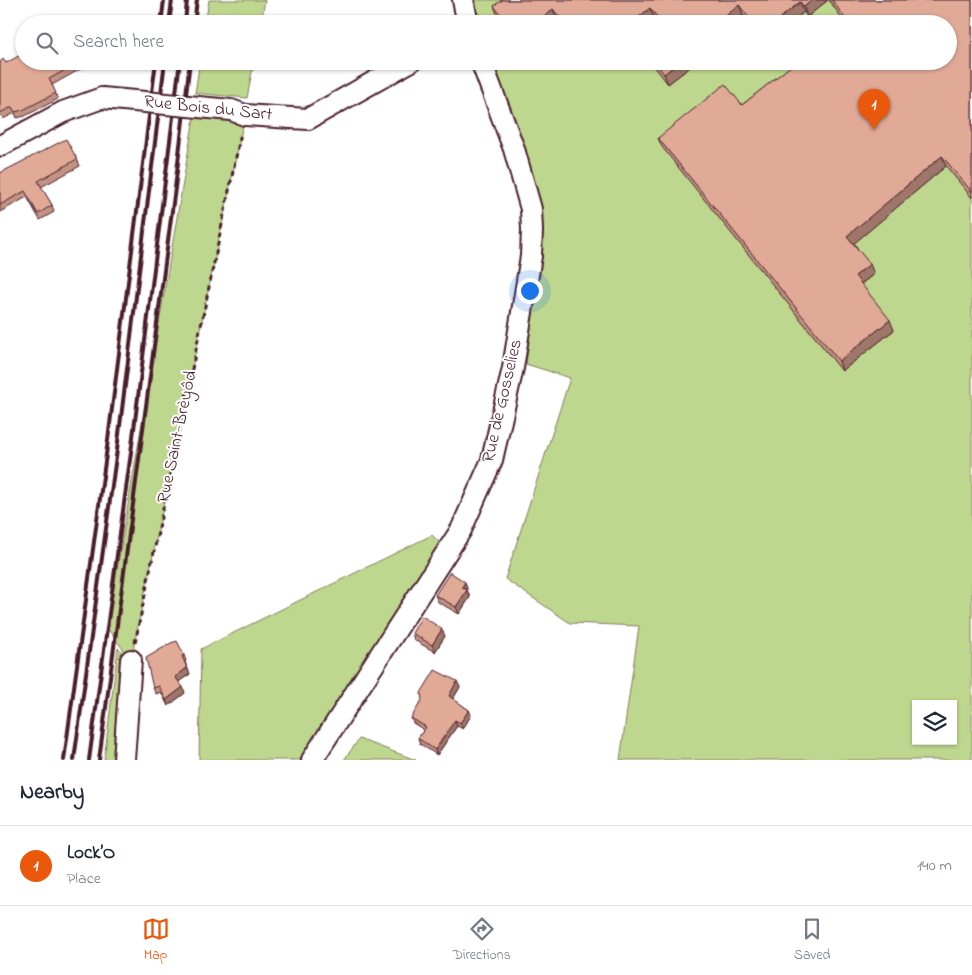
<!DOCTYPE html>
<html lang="en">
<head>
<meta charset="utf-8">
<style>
	body { margin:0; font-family:"Indie Flower",sans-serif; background:#f2f2f3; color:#1f2937 }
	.controls { position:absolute; right:15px; bottom:15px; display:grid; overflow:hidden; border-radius:0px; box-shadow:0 1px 4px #0004 }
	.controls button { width:45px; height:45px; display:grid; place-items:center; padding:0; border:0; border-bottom:1px solid #e0e1e3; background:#fff; color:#1f2937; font:25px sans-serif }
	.you { position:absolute; left:529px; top:290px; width:18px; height:18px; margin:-12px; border:4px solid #fff; border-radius:50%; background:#1a73e8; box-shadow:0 0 0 8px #1a73e833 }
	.badge { display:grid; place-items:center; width:32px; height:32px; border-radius:50%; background:#ea580c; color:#fff; font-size:16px; font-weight:700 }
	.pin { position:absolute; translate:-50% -41px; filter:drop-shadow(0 1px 2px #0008) }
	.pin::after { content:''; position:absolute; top:26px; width:18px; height:15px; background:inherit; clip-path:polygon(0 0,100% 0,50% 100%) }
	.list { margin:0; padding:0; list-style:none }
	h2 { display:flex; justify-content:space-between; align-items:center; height:65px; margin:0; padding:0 20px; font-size:21px }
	h2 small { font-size:16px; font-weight:400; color:#747a83 }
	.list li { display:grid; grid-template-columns:32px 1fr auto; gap:15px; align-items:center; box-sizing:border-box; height:80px; padding:0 20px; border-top:1px solid #e0e1e3 }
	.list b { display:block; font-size:19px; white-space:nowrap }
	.list p { margin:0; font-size:16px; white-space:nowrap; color:#747a83 }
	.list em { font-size:16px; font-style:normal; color:#747a83 }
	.icon { flex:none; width:28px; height:28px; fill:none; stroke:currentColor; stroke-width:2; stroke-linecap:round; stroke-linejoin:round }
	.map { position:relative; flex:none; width:972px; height:760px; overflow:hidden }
	.search { position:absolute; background:#fff; box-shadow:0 1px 4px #0004; left:15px; right:15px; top:15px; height:55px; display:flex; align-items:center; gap:12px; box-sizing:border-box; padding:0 18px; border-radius:28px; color:#747a83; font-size:19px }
	.sheet { height:145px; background:#fff }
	nav { display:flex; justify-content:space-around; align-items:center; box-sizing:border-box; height:70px; border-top:1px solid #e0e1e3; background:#fff; font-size:14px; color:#747a83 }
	nav a { display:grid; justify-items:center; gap:2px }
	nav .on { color:#ea580c }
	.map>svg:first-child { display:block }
	.green { fill:#bed78e; stroke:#847b5c; fill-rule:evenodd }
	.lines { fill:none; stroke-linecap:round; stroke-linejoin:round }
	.minor-casing { stroke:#4a1f2b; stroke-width:24 }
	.path { stroke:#4a1f2b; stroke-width:3; stroke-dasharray:5 4; stroke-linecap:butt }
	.minor { stroke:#fff; stroke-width:20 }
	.rail { stroke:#4a1f2b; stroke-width:4 }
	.minor-bridge-casing { stroke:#4a1f2b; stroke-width:24; stroke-linecap:butt }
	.minor-bridge { stroke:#fff; stroke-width:20 }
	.wall { fill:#c29282; stroke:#4a1f2b }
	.shaded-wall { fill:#9e776a; stroke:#4a1f2b }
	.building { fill:#e1aa97; stroke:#4a1f2b }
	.labels { text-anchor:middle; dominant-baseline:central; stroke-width:4; stroke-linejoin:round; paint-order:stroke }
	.street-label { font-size:18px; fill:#4a1f2b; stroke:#fff }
</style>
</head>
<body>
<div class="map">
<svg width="972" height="760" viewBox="0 0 972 760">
	<rect width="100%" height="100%" fill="#fff"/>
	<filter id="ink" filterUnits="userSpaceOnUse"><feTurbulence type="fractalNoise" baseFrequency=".02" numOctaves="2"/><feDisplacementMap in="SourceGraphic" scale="10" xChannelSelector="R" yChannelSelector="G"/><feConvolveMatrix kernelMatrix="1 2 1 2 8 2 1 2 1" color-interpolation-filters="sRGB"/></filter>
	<g filter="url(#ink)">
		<path class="green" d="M 209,0 L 265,0 L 261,24 L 205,24 Z
			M 474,0 L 972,0 L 972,760 L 620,760 L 639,626 L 570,623 L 505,579 L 570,378 L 526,364 L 543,224 L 526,163 L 488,61 L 948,61 L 948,24 L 475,24 L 472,18 ZM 916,704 L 953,704 L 953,741 L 916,741 Z
			M 200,61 L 254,61 L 247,98 L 195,93 Z
			M 196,106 L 245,115 L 131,660 L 122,760 L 104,760 L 118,648 L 129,657 L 107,628 Z
			M 432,535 L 448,551 L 308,760 L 199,760 L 201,649 Z
			M 359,739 L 416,760 L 344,760 Z"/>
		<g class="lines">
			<defs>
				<path id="minor" d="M 463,0 L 468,24
					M 231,110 L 245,115 L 308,119 L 411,61
					M 0,146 L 63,112 L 102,98
					M 124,760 L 131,660
					M 312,760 L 461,530 L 492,460 L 513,368 L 531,256 L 532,230 L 531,209 L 514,149 L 481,61"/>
			</defs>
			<use href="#minor" class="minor-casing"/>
			<path class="path" d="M 135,643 L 241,133"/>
			<use href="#minor" class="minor"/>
			<path class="rail" d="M 161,24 L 164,0
				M 169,24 L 172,0
				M 185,24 L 187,0
				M 194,24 L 197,0
				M 64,760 L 108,440 L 156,61
				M 74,760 L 118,442 L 165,61
				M 89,760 L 132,445 L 180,61
				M 99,760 L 175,188 L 190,61"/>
			<defs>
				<path id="minor-bridge" d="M 102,98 L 231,110"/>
			</defs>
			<use href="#minor-bridge" class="minor-bridge-casing"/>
			<use href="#minor-bridge" class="minor-bridge"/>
		</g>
		<path class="wall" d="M 502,0 L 828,0 L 807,17 L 804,12 L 789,24 L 750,24 L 743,15 L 732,24 L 658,24 L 654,18 L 646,24 L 560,24 L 557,19 L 551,24 L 504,24 L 498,16 L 494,6 Z
			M 829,0 L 972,0 L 972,198 L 946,166 L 854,243 L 874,274 L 861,284 L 894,330 L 842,371 L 662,147 L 658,138 L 742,105 L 845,23 Z
			M 24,61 L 95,61 L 52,85 L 58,99 L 25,116 L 17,118 L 15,113 L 3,119 L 0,113 L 0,62 L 6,63 Z
			M 652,61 L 698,61 L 668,84 L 654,66 Z
			M 77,159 L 80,166 L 41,187 L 52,205 L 54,212 L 40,220 L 27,197 L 0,212 L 0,173 Z
			M 467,588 L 467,590 L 470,597 L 459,614 L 438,602 L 435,595 Z
			M 412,633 L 445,636 L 435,652 L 414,640 Z
			M 184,655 L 186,661 L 185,662 L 190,674 L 178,682 L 185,693 L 168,706 L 161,692 L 156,694 L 153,688 Z
			M 460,687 L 453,699 L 469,710 L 471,715 L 463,729 L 457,726 L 437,755 L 420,744 L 418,738 L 424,730 L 413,723 L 411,718 Z"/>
		<path class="shaded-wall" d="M 812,0 L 828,0 L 807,17 L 804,7 Z
			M 800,2 L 804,12 L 789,24 L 773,24 Z
			M 739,5 L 743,15 L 732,24 L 716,24 Z
			M 650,8 L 654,18 L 646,24 L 630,24 Z
			M 553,9 L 557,19 L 551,24 L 535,24 Z
			M 593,61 L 600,61 L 594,66 Z
			M 681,61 L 698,61 L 668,84 L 664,74 Z
			M 942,156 L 946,166 L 851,246 L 847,236 Z
			M 870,264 L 874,274 L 858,286 L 855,276 Z
			M 890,320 L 894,330 L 842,371 L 839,361 Z
			M 465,582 L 467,588 L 464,594 L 462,587 Z
			M 467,590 L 470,597 L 459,614 L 456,607 Z
			M 442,629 L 445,636 L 435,652 L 432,645 Z
			M 187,668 L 190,674 L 177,683 L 175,677 Z
			M 457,681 L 460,687 L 451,702 L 449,696 Z
			M 183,687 L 185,693 L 168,706 L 166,700 Z
			M 469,710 L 471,715 L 463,729 L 460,723 Z
			M 455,720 L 457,726 L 437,755 L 435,750 Z"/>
		<path class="building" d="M 502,0 L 812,0 L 804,7 L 800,2 L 773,24 L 754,24 L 739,5 L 716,24 L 663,24 L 650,8 L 630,24 L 565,24 L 553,9 L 535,24 L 508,24 L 494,6 Z
			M 832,0 L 972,0 L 972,192 L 942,156 L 847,236 L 870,264 L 855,276 L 890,320 L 839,361 L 658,138 L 725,84 L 742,105 L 797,61 L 948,61 L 948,24 L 844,24 L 847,21 Z
			M 101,21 L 102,24 L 96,24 Z
			M 24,53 L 24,61 L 82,61 L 49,79 L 56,93 L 23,110 L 15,112 L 12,107 L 0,113 L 0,62 L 3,59 L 6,63 Z
			M 654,61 L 681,61 L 664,74 Z
			M 66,139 L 77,159 L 38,181 L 52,205 L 38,214 L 25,191 L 0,205 L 0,173 Z
			M 450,572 L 465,582 L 462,587 L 467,590 L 456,607 L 435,595 Z
			M 422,616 L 442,629 L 432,645 L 412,633 Z
			M 177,641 L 184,655 L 182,656 L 187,668 L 175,677 L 183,687 L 166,700 L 159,686 L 153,688 L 146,658 L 171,643 Z
			M 435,670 L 457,681 L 449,696 L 469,710 L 460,723 L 455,720 L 435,750 L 418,738 L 426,727 L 411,718 L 422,700 L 421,693 Z"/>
	</g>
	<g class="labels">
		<g class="street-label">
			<text transform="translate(208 109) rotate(6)">Rue Bois du Sart</text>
			<text transform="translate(503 401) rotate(-77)">Rue de Gosselies</text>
			<text transform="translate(178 437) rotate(-78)">Rue Saint-Brèyôd</text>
		</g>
	</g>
</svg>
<div class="controls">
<button><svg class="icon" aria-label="layers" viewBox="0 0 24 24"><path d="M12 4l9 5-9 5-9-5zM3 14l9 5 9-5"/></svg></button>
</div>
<div class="you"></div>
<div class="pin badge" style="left:874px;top:130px">1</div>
<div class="search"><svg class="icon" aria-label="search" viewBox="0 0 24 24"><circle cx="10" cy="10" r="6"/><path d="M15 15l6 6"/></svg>Search here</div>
</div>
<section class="sheet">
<h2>Nearby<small></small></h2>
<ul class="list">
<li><span class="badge">1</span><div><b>Lock’O</b><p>Place</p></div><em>140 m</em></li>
</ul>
</section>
<nav>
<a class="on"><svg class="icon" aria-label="map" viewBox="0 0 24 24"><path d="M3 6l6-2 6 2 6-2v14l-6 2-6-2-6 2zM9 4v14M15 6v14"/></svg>Map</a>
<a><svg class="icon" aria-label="directions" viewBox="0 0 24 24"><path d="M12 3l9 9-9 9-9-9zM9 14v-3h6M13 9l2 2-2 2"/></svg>Directions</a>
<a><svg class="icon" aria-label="saved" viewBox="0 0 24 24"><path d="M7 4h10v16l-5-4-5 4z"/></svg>Saved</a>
</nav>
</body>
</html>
